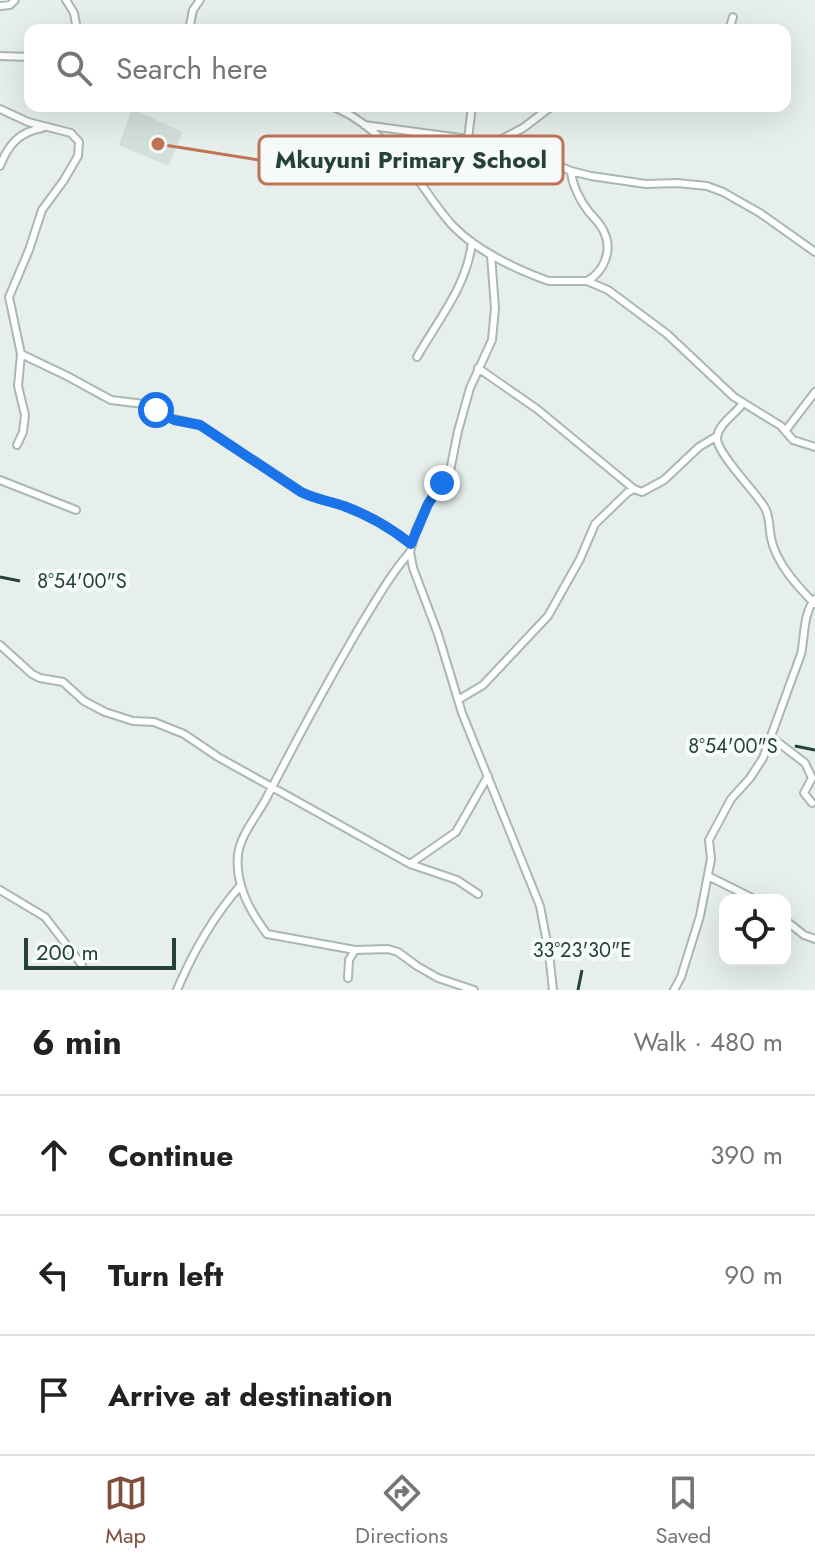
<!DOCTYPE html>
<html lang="en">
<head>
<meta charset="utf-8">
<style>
	body { margin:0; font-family:Jost,sans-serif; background:#f6f6f6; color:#222 }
	.controls { position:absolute; right:24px; bottom:24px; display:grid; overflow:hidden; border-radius:16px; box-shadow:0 8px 32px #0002 }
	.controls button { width:72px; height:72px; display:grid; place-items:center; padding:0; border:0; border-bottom:2px solid #e0e0e0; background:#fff; color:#222; font:40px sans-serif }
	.scale { position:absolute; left:24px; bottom:20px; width:152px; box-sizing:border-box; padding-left:8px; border:4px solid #24423a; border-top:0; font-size:22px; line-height:28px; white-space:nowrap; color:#24423a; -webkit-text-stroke:6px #f7fbf9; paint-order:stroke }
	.stop { position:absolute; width:24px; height:24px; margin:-18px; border:6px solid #1a73e8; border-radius:50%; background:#fff }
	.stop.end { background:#1a73e8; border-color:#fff; box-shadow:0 2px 8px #0008 }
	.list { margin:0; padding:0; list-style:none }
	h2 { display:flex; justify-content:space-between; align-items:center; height:104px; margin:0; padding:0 32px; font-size:34px }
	h2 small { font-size:26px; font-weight:400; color:#767676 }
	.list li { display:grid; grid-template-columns:52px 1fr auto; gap:24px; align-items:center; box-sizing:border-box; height:120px; padding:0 32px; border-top:2px solid #e0e0e0 }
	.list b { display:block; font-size:30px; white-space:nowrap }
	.list em { font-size:26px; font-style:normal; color:#767676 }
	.icon { flex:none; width:44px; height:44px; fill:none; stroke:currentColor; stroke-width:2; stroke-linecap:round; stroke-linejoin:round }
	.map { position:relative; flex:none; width:815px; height:990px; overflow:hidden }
	.search { position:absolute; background:#fff; box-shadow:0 8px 32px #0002; left:24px; right:24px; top:24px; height:88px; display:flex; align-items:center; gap:20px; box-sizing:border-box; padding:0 28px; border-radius:16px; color:#767676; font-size:30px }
	.sheet { height:464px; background:#fff }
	nav { display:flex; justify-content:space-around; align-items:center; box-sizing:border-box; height:112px; border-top:2px solid #e0e0e0; background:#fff; font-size:22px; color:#767676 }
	nav a { display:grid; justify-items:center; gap:4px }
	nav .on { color:#804e3d }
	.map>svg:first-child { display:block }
	.built { fill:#d4dfda }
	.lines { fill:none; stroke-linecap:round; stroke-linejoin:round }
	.street-casing { stroke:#a8b8b2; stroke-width:10 }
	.street { stroke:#fff; stroke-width:6 }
	.route { stroke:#1a73e8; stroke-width:10 }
	.ticks { fill:none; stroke:#24423a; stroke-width:3 }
	.ticks-label { font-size:20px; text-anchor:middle; fill:#24423a; stroke:#f7fbf9; stroke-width:8; stroke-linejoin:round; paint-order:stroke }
	.leader { fill:none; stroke:#c07456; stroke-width:3 }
	.callout-dot { fill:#c07456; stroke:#f7fbf9; stroke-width:3 }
	.callout { fill:#f7fbf9; stroke:#c07456; stroke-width:3 }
	.callout-label { font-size:24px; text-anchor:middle; font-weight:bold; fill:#24423a }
</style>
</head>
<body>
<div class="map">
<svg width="815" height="990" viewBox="0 0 815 990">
	<rect width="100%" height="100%" fill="#e6efeb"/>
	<path class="built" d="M 132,109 L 183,132 L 168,166 L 119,145 Z"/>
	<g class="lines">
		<defs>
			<path id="street" d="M 66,0 L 74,13 L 77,30
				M 0,6 L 10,5 L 15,0
				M 189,30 L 193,10 L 200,0
				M 729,30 L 733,17
				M 0,56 L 30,57
				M 331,106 C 364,118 394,149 416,177 C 428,193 439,211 453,226 C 477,251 512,267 543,279 L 549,281 L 587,281 L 608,290 L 667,334 L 734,397 L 781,426 L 793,440 L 815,447
				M 0,109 L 28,122 L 71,133 L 79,142 L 78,156 L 64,180 L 42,210 L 29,250 L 9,297 L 21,354 L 18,386 L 25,415 L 23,432 L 17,445
				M 364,125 L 468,139 L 509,150 L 557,165 L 571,171 L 591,176 L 646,184 L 677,183 L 707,186 L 723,192 L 760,213 L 815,252
				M 468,139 L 472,106
				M 497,147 L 498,141 L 523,128 L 552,106
				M 0,166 C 8,145 19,132 42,128
				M 571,171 C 572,184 580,201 589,212 C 594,218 601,224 604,232 C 613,250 604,272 587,281
				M 491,255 L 495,308 L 492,340 L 470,388 L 458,431 L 450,471 L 428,504 L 416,530 L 410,552 L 413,568 L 438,634 L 462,713 L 540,906 L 549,953 L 553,990
				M 21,354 L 67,376 L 111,400 L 144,404 L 169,418 L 200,425 L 301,492 C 315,499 329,501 344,506 C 369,515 391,528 411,544
				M 417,357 C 438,320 467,286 472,242
				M 478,368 L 537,409 L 634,489
				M 743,403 C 736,414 719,423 717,437 C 715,452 757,493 765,508 C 770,517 769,528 771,538 C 776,563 797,586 815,604
				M 786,430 L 815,392
				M 0,480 L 76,510
				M 410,552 C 390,575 375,602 359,628 C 327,683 297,739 268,795 C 259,814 240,834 238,855 C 235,885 250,911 267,934 L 355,950 L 388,949 L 398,952 L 417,966 L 438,978 L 474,990
				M 0,645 L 32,674 L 40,678 L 63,682 L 84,701 L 105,712 L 133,721 L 154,722 L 184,734 L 218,757 L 410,864 L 457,880 L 478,894
				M 458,700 L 483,685 L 548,616 L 580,559 L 595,524 L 628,492 L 634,489 L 642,492 L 664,480 L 699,447 L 717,436
				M 771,737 L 805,763 L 812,778 L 804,793 L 812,803
				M 410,864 L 456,832 L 488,776
				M 708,876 L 756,900
				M 0,890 L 45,917 L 82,965
				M 785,920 L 804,935 L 815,939
				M 348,978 L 349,960 L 355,950
				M 177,990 C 193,952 213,917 240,886
				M 674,990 L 681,977 L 700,916 L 711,859 L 709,840 L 731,799 L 750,778 L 763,758 L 801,654 C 805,636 803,613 815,599"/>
		</defs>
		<use href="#street" class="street-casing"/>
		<use href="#street" class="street"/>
	</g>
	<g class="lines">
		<path class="route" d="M 156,410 L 174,420 L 200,425 L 301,492 C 315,499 329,501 344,506 C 368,515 391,528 411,544 L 428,504 L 442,483"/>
	</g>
	<path class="ticks" d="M 0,577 L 20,581M 795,746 L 815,750M 578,990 L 582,970"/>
	<g class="ticks-label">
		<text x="82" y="588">8°54'00"S</text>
		<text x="733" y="753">8°54'00"S</text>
		<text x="582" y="957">33°23'30"E</text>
	</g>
	<path class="leader" d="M158 144L259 160"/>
	<circle class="callout-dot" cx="158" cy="144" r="8"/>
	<rect class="callout" x="259" y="136" width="304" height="48" rx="8"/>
	<g class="callout-label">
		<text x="411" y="168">Mkuyuni Primary School</text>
	</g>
</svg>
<div class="controls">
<button><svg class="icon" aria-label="locate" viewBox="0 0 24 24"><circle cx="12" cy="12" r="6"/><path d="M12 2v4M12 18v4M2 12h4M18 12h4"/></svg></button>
</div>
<div class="scale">200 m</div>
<div class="stop" style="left:156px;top:410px"></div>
<div class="stop end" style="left:442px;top:483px"></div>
<div class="search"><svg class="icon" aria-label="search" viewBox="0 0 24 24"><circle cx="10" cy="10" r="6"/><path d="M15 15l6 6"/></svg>Search here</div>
</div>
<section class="sheet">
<h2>6 min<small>Walk · 480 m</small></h2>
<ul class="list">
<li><svg class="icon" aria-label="ahead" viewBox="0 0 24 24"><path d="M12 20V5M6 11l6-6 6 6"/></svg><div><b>Continue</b></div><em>390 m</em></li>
<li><svg class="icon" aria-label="left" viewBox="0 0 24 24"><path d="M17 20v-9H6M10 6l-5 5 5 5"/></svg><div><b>Turn left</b></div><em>90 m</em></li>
<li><svg class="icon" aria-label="arrive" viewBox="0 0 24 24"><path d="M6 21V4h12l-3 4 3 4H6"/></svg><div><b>Arrive at destination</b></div></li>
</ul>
</section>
<nav>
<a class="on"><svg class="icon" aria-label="map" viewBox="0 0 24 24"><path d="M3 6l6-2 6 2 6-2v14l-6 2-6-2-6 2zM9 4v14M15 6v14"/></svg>Map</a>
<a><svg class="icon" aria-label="directions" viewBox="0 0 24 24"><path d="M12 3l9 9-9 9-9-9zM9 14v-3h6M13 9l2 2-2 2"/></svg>Directions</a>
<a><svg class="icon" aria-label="saved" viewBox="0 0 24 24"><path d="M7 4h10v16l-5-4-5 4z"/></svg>Saved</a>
</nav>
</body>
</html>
